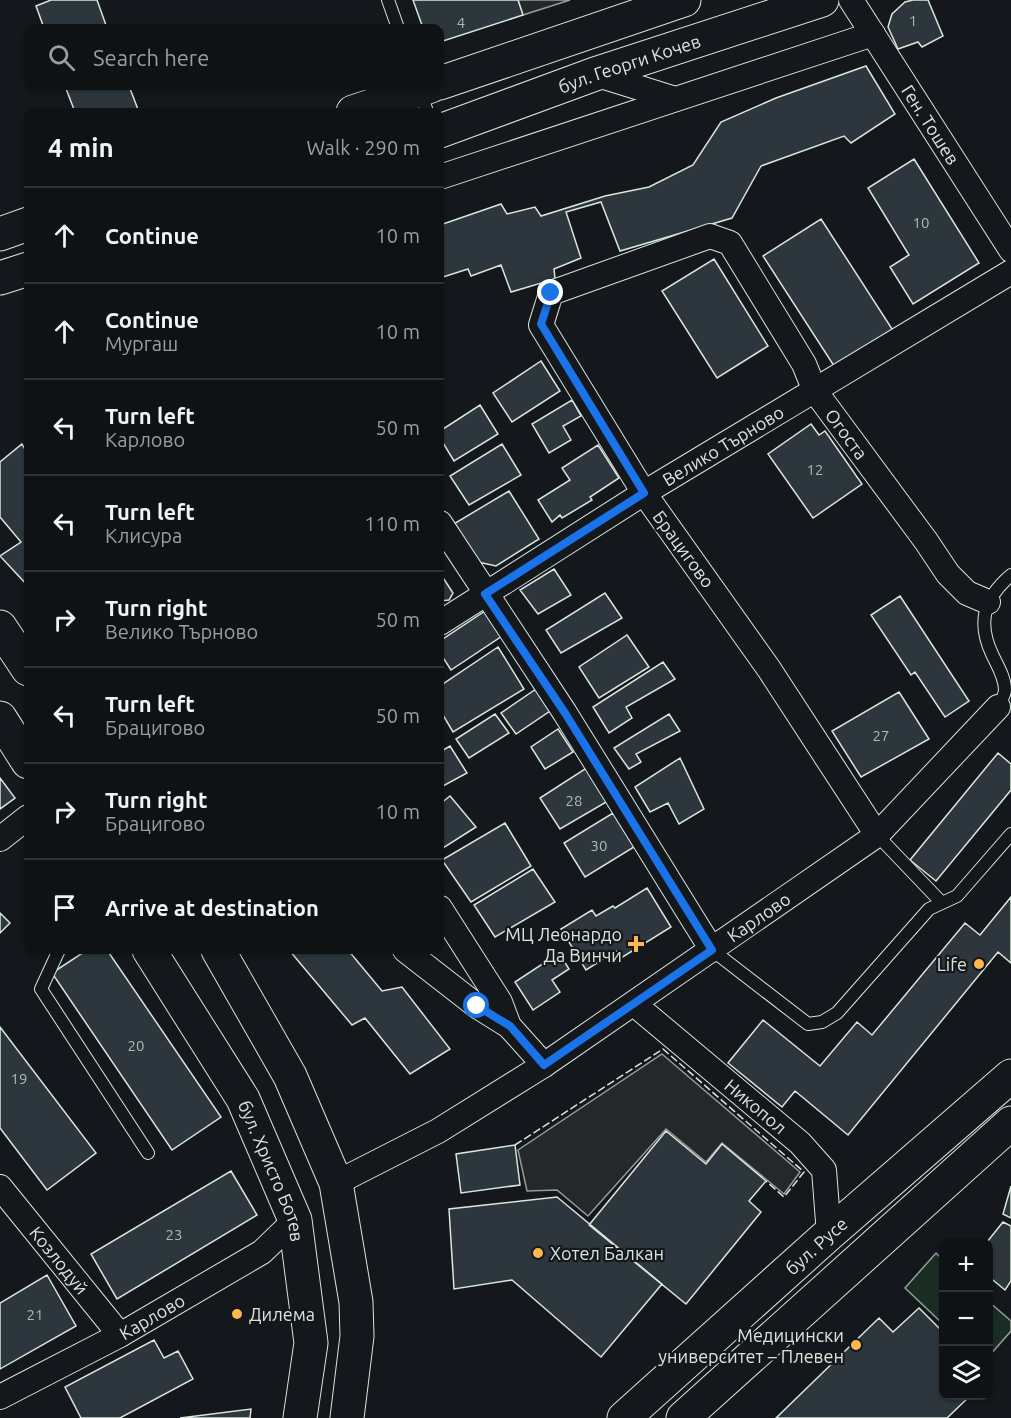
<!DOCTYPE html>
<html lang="en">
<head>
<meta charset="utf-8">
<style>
	body { margin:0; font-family:Ubuntu,sans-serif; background:#181b1e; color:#f1f3f6 }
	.controls { position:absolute; right:18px; bottom:18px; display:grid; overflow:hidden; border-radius:12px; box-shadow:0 2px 4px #0004 }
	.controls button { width:54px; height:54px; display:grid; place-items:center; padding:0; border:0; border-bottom:2px solid #2f3234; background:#0f1215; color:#f1f3f6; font:30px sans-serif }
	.stop { position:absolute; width:18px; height:18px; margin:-14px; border:4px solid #1a73e8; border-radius:50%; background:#fff }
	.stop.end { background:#1a73e8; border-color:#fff; box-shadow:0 2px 6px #0008 }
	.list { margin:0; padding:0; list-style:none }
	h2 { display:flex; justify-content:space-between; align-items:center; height:78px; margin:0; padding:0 24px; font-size:26px }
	h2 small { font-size:20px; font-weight:400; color:#9b9ea0 }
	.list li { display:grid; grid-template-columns:39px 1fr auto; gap:18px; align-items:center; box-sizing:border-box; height:96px; padding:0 24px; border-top:2px solid #2f3234 }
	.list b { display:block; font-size:22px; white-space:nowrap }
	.list p { margin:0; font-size:20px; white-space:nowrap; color:#9b9ea0 }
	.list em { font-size:20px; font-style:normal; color:#9b9ea0 }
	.icon { flex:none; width:33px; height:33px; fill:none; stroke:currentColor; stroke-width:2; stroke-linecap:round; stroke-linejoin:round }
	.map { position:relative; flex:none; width:1011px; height:1418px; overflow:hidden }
	.search { position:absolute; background:#0f1215; box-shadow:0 2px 4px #0004; left:24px; top:24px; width:420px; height:66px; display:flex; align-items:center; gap:15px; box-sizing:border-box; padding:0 21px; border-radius:12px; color:#9b9ea0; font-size:22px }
	.panel { position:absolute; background:#0f1215; box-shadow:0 2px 4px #0004; left:24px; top:108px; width:420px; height:846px; border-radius:12px }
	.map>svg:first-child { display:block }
	.green { fill:#1a2d24; stroke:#939e99; stroke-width:1.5 }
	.parking { fill:#24282b; stroke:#939e99; stroke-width:1.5 }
	.building { fill:#2c363c; stroke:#d8e6dc; stroke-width:1.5 }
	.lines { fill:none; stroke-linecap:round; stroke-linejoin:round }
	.service-casing { stroke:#d8e6dc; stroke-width:14 }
	.minor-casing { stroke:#d8e6dc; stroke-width:26 }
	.secondary-casing { stroke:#d8e6dc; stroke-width:35 }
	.service { stroke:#14181c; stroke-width:12 }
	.minor { stroke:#14181c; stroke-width:24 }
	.secondary { stroke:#14181c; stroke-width:33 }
	.fence { stroke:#d8e6dc; stroke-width:1.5; stroke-dasharray:8 3; stroke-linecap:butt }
	.route { stroke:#1a73e8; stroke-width:8 }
	.poi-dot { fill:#ffb74d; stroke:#14181c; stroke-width:2 }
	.labels { text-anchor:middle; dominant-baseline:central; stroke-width:4.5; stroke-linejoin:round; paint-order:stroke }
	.number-label { font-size:15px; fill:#adbab4 }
	.street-label { font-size:18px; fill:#d8e6dc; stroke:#14181c }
	.poi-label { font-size:18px; fill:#d8e6dc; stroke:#14181c; text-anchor:end }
</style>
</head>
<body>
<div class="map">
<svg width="1011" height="1418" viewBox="0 0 1011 1418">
	<rect width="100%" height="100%" fill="#14181c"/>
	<path class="green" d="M 936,1253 L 943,1260 L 943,1324 L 905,1288 Z
		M 988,1301 L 1011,1321 L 1011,1331 L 989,1356 Z"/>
	<path class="parking" d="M 518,0 L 570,0 L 523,15 Z
		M 662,1054 L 800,1172 L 784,1194 L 722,1143 L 706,1162 L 666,1129 L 588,1216 L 557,1190 L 527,1191 L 518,1150 Z"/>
	<path class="building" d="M 51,0 L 97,0 L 107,28 L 44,28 L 36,6 Z
		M 413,0 L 518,0 L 523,15 L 440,42 L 440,28 L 423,28 Z
		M 913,0 L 928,0 L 943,36 L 922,47 L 918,42 L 898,49 L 888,27 L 892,14 L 905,2 Z
		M 866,66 L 895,114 L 851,143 L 844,136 L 761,166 L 732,218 L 620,251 L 601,202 L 566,212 L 581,258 L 554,269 L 555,279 L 511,292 L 501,265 L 471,276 L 468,269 L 440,278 L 440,225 L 501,204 L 507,214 L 535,207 L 541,216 L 605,196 L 649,187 L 693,165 L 721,122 L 776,98 Z
		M 65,86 L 129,86 L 139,112 L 75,112 Z
		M 914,159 L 979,263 L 913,304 L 890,267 L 909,255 L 868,188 Z
		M 821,219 L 894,332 L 836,369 L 763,256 Z
		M 714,259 L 768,346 L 717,378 L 662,291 Z
		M 541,361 L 560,391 L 512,422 L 493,393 Z
		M 572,400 L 581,416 L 563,426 L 571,440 L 549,453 L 532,424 Z
		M 480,405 L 498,434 L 454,461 L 440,438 L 440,431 Z
		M 811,424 L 819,435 L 825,431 L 862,484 L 813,518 L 768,454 Z
		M 22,444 L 28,455 L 28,586 L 0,556 L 21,542 L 0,517 L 0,462 Z
		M 502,444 L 521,475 L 469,505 L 450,476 Z
		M 598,445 L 619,478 L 590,497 L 592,500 L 562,518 L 560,515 L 552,522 L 538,500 L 570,480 L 562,468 Z
		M 509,491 L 539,539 L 496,566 L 469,560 L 447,528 Z
		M 554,569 L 571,595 L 538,614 L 520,590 Z
		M 440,573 L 453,593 L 449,600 L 440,601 Z
		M 605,593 L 622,618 L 561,653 L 546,630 Z
		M 900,596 L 969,701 L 945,717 L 915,672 L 911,675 L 871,615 Z
		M 485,611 L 502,636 L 451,670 L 440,653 L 440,641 Z
		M 627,635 L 649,667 L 599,698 L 579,667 Z
		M 498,647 L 524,689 L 453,732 L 440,710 L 440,686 Z
		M 663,662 L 675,679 L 626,707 L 632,718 L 609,733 L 593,707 Z
		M 536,689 L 550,711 L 516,734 L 501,713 Z
		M 899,692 L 929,739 L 861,777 L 832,731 Z
		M 495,714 L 509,733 L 469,758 L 456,739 Z
		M 669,714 L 680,731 L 636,754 L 641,762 L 629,769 L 614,748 Z
		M 558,729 L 573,752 L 545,769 L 531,747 Z
		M 450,746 L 467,773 L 443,786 L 440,781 L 440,752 Z
		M 998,753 L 1011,764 L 1011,790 L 936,881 L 910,860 Z
		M 680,758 L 704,809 L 679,824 L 668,803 L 650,812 L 635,787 Z
		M 588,767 L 608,801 L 560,829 L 540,798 Z
		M 0,778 L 15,798 L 0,809 Z
		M 450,796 L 476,827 L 440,850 L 440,804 Z
		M 613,813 L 634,847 L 585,877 L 564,843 Z
		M 505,823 L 531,866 L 471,902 L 442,860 Z
		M 533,869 L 555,902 L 495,937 L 474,905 Z
		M 647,888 L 671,927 L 621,958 L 616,951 L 586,970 L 561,929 L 592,910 L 596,916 L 613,906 L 615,908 Z
		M 1011,897 L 1011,963 L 998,952 L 848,1135 L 795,1091 L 782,1107 L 728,1063 L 763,1020 L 820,1066 L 857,1022 L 872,1035 L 965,923 L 980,935 Z
		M 0,913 L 10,923 L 0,933 Z
		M 87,950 L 107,950 L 221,1117 L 172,1150 L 52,973 Z
		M 289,950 L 348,950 L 382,991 L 402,987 L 450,1049 L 410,1074 L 365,1018 L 352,1025 Z
		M 559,953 L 569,969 L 552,980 L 560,992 L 533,1010 L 515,982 Z
		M 0,1027 L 96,1153 L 47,1190 L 0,1128 Z
		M 666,1131 L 706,1164 L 722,1144 L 766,1181 L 749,1201 L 761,1212 L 686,1304 L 589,1225 Z
		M 515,1145 L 520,1185 L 461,1193 L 456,1154 Z
		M 231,1171 L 257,1215 L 117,1299 L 91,1254 Z
		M 1011,1186 L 1011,1218 L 1003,1214 Z
		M 557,1197 L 662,1284 L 601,1357 L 512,1280 L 454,1289 L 449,1209 Z
		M 1003,1222 L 1011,1226 L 1011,1281 L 1005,1290 L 988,1276 L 987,1242 Z
		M 47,1275 L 76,1326 L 0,1369 L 0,1303 Z
		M 919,1308 L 944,1333 L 944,1396 L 970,1396 L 947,1418 L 776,1418 L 879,1318 L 893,1332 Z
		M 154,1340 L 164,1358 L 178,1351 L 193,1379 L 120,1418 L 81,1418 L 65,1387 Z
		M 251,1409 L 250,1418 L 180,1418 Z"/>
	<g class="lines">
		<defs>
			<path id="service" d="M 388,0 L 398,28
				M 420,89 L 427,112
				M 998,707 C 1000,702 1005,695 1005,690 C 1005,677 997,665 992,654 C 977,622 984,598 1011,575
				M 877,835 L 942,903
				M 59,950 L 41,989 L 148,1153
				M 712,950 L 808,1024 L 822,1022 L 837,1013 L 929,909 L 957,896 L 1011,834"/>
			<g id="minor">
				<path id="s1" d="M 851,0 L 1011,250"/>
				<path d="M 595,74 L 675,99"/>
				<path d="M 440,177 L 873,34"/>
				<path d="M 440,523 L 565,713 L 712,950"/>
				<path id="s2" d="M 440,623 L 644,493 L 1011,272"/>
				<path id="s3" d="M 877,835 L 769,669 L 644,493 L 541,325 L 551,293 L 710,236 L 730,243 L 804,364 L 815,391 L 926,541 L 948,574 L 967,593 L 988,602"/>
				<path d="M 0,839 L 28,817"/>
				<path d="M 440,908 L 500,1002 L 509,1026 L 544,1065"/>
				<path d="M 405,950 L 477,1006 L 509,1026"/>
				<path id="s4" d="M 634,1004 L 800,1143 L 824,1170 L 829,1234"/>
				<path id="s5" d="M 336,1183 L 438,1131 L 544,1065 L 877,835 L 998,707"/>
				<path id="s6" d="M 0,1187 L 120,1335"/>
				<path id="s7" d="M 0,1397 L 120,1335 L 262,1252 L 295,1220"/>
			</g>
			<g id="secondary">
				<path d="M 440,83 L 684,0"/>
				<path d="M 353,112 L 431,86"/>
				<path id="s8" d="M 440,131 L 595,74 L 822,0"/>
				<path d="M 0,234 L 28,224"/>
				<path d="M 0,278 L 28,269"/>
				<path d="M 0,627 L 28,669"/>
				<path d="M 0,718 L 28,762"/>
				<path id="s9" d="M 149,950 L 243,1099 L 295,1220 L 311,1343 L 300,1418"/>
				<path d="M 218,950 L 290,1076 L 336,1183 L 356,1302 L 357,1336 L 347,1418"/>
				<path id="s10" d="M 624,1418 L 829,1234 L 1011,1076"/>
				<path d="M 683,1418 L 1011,1123"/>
			</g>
		</defs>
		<use href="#service" class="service-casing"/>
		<use href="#minor" class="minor-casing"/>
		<use href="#secondary" class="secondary-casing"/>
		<use href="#service" class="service"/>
		<use href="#minor" class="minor"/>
		<use href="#secondary" class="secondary"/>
		<path class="fence" d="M 515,1145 L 663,1049 L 804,1172 L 784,1197 L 766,1181"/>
	</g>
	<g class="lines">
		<path class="route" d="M 477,1006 L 510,1026 L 544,1065 L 712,950 L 565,713 L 485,594 L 644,493 L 541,324 L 551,293"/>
	</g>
	<g class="poi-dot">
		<path d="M633 935h6v6h6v6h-6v6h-6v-6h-6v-6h6z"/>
		<circle cx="979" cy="964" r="6"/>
		<circle cx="538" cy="1253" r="6"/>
		<circle cx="237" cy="1314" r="6"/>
		<circle cx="856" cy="1345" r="6"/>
	</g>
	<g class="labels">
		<g class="number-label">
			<text x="913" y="20">1</text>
			<text x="461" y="22">4</text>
			<text x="921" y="222">10</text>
			<text x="815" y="469">12</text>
			<text x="881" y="735">27</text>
			<text x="574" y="800">28</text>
			<text x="599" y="845">30</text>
			<text x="136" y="1045">20</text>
			<text x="19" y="1078">19</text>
			<text x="174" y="1234">23</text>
			<text x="35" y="1314">21</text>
		</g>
		<g class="street-label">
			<text stroke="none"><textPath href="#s8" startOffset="201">бул. Георги Кочев</textPath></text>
			<text stroke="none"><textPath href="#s1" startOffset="148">Ген. Тошев</textPath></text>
			<text stroke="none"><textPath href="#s3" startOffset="1059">Огоста</textPath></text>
			<text stroke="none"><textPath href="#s2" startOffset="334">Велико Търново</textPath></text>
			<text transform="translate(684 549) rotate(54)">Брацигово</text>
			<text stroke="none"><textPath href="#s5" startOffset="500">Карлово</textPath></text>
			<text stroke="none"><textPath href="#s4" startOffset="159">Никопол</textPath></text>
			<text stroke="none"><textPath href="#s9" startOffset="254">бул. Христо Ботев</textPath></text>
			<text stroke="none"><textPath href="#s10" startOffset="258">бул. Русе</textPath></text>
			<text stroke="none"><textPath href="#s6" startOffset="94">Козлодуй</textPath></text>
			<text stroke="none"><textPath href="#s7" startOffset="172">Карлово</textPath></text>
		</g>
		<g class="poi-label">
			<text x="622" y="934">МЦ Леонардо<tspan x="622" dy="21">Да Винчи</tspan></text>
			<text x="967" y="964">Life</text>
			<text x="550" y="1253" text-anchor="start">Хотел Балкан</text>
			<text x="249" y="1314" text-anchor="start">Дилема</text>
			<text x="844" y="1335">Медицински<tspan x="844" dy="21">университет – Плевен</tspan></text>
		</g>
	</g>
</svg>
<div class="controls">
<button>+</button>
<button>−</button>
<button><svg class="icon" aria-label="layers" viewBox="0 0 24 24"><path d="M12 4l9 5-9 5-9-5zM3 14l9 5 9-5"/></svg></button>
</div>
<div class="stop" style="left:477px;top:1006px"></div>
<div class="stop end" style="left:551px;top:293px"></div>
<div class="search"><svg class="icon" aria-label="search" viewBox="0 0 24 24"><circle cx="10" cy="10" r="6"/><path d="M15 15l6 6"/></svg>Search here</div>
<section class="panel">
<h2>4 min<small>Walk · 290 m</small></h2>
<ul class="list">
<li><svg class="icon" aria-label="ahead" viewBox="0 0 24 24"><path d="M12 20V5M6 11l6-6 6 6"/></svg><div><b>Continue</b></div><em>10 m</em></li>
<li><svg class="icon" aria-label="ahead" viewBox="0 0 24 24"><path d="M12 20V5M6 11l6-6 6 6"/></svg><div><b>Continue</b><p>Мургаш</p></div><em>10 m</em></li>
<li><svg class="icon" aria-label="left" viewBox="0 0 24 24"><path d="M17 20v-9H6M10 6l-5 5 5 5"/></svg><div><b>Turn left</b><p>Карлово</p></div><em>50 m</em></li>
<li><svg class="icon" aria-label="left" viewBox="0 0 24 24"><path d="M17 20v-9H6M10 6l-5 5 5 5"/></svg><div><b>Turn left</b><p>Клисура</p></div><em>110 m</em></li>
<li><svg class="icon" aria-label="right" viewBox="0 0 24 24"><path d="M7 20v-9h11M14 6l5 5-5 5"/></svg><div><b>Turn right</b><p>Велико Търново</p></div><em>50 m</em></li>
<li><svg class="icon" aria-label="left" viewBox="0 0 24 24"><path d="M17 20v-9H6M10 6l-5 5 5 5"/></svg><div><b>Turn left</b><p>Брацигово</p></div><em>50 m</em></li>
<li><svg class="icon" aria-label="right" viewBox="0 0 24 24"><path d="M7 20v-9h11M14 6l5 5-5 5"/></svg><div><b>Turn right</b><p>Брацигово</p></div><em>10 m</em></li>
<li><svg class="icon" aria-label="arrive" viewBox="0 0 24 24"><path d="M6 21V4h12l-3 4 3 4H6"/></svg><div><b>Arrive at destination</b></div></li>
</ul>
</section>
</div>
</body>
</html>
